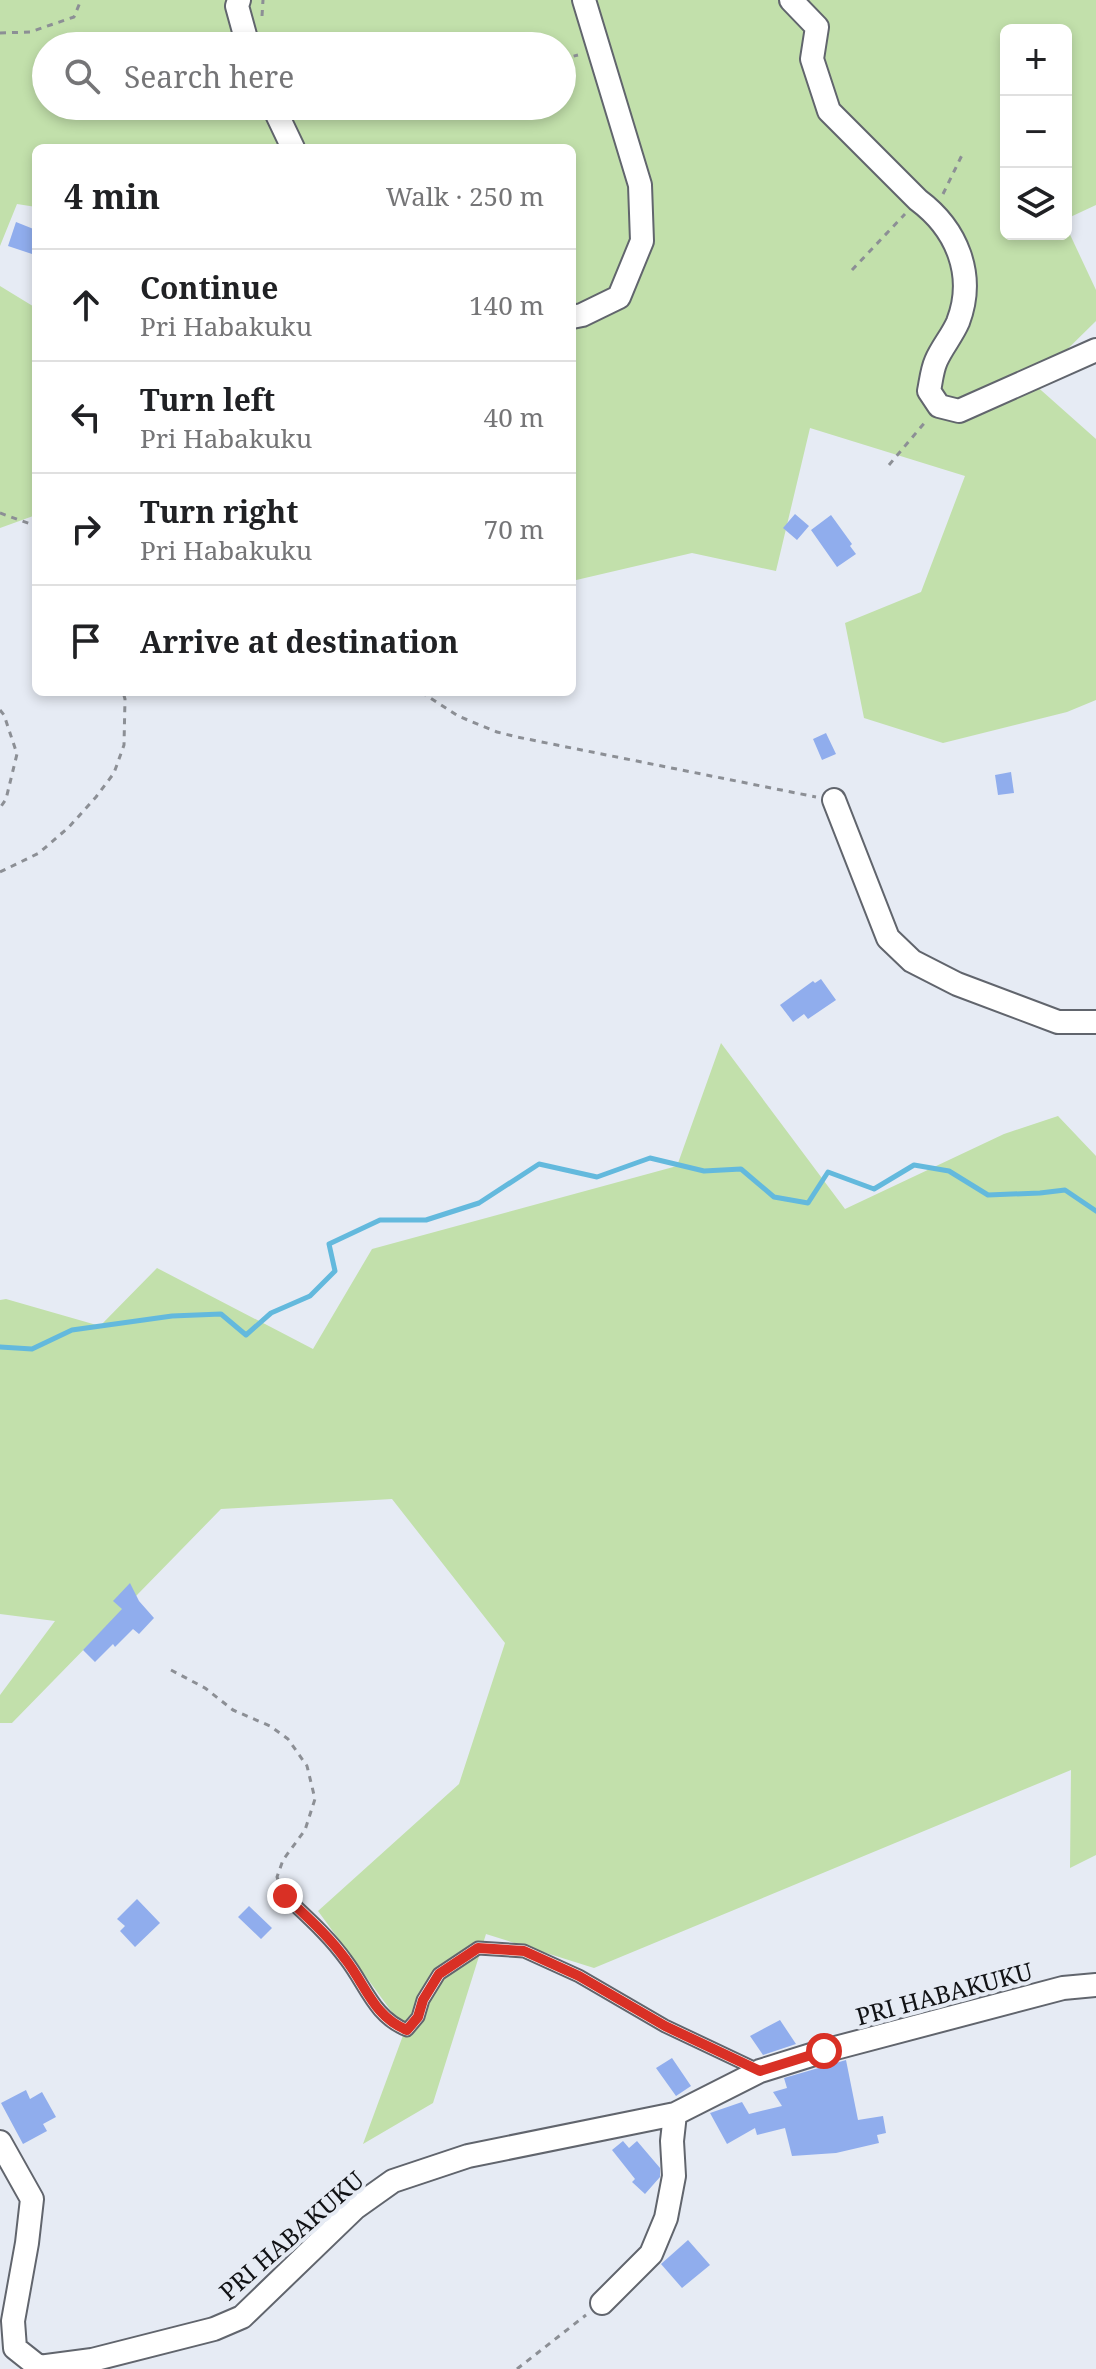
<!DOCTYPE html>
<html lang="en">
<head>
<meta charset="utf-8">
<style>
	body { margin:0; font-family:"Noto Serif",serif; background:#f6f6f6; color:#202124 }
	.controls { position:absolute; right:24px; top:24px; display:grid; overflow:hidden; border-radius:12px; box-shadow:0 4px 12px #0003 }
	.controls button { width:72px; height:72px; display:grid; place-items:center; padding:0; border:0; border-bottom:2px solid #e0e0e0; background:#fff; color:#202124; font:40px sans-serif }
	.stop { position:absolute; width:24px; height:24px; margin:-18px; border:6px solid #d93025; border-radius:50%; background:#fff }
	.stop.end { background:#d93025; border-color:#fff; box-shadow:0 2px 8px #0008 }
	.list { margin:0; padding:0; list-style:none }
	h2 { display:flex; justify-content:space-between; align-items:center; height:104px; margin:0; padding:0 32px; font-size:34px }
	h2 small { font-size:26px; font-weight:400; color:#757577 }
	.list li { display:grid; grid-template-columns:52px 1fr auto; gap:24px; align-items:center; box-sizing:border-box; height:112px; padding:0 32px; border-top:2px solid #e0e0e0 }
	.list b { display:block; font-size:30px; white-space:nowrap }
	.list p { margin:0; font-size:26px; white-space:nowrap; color:#757577 }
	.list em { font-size:26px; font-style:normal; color:#757577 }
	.icon { flex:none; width:44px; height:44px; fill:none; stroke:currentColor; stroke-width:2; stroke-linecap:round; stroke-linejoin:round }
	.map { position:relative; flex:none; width:1096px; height:2369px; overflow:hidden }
	.search { position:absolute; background:#fff; box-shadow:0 4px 12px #0003; left:32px; top:32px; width:544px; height:88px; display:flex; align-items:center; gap:20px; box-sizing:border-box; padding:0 28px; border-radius:44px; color:#757577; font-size:30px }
	.panel { position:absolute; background:#fff; box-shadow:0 4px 12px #0003; left:32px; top:144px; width:544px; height:552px; border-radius:12px }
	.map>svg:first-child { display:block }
	.green { fill:#c2e0ab; fill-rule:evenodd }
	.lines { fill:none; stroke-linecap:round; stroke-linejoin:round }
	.stream { stroke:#63b9dd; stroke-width:5 }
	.building { fill:#90aded }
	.lane-casing { stroke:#61656d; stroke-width:15 }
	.street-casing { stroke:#61656d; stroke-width:26 }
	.path { stroke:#8c8f95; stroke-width:3; stroke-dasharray:6 6; stroke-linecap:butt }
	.lane { stroke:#fff; stroke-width:11 }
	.street { stroke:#fff; stroke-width:22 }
	.route { stroke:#d93025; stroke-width:10 }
	.labels { text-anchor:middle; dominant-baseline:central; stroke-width:8; stroke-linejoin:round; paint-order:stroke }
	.street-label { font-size:24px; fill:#111215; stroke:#e6ebf4 }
</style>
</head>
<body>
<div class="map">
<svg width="1096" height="2369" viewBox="0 0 1096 2369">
	<rect width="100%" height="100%" fill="#e6ebf4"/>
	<path class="green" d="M 0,0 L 1096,0 L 1096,205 L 1066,219 L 1066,30 L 1006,30 L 1006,234 L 1066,234 L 1066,226 L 1096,290 L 1096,321 L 1033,383 L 1096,439 L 1096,700 L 1067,712 L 943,743 L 864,718 L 845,623 L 921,592 L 965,476 L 810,428 L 776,571 L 692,553 L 572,581 L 572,148 L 36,148 L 36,207 L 17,204 L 0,246 ZM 46,46 L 562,46 L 562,106 L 46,106 Z
		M 0,286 L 36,308 L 36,515 L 0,528 Z
		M 721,1043 L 845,1209 L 1004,1134 L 1058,1116 L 1096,1156 L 1096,1855 L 1070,1868 L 1071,1770 L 594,1968 L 486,1934 L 433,2103 L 363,2144 L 405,2030 L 318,1911 L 459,1784 L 505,1643 L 392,1499 L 221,1509 L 12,1723 L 0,1723 L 0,1695 L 55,1621 L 0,1614 L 0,1300 L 6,1299 L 100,1326 L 157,1268 L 313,1349 L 372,1249 L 677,1166 Z"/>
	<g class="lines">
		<path class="stream" d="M 0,1347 L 32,1349 L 72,1330 L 172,1316 L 221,1314 L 246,1335 L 271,1313 L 310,1296 L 335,1271 L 329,1244 L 380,1220 L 426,1220 L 479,1203 L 539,1164 L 597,1177 L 650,1158 L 704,1171 L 741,1169 L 774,1197 L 808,1203 L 828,1172 L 874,1189 L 914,1165 L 949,1171 L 988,1195 L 1040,1193 L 1065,1190 L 1096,1211"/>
	</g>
	<path class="building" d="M 16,222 L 36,230 L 36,242 L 32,254 L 8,246 Z
		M 795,514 L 809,526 L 797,540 L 783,528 Z
		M 831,515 L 852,544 L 850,546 L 856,554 L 837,567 L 811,530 Z
		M 826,733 L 836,754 L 822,760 L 813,739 Z
		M 1011,772 L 1014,793 L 998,795 L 995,775 Z
		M 821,979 L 836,1000 L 808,1019 L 804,1014 L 793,1022 L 780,1005 L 813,981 L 815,983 Z
		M 130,1583 L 139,1601 L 154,1618 L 139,1634 L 133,1629 L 115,1647 L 113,1644 L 95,1662 L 83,1650 L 122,1609 L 113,1601 Z
		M 137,1899 L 160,1923 L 135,1947 L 120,1931 L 125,1926 L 117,1919 Z
		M 249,1906 L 272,1928 L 261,1939 L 238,1917 Z
		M 780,2020 L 796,2044 L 763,2055 L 750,2036 Z
		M 672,2058 L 691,2086 L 676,2096 L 656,2068 Z
		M 846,2060 L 858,2120 L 883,2116 L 886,2133 L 877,2135 L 879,2143 L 836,2153 L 792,2156 L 785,2128 L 757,2135 L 755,2128 L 727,2144 L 710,2113 L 742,2102 L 749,2114 L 782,2106 L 773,2092 L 787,2088 L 784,2078 Z
		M 26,2090 L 30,2099 L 42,2092 L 56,2117 L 43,2124 L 47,2131 L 23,2144 L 1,2103 Z
		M 623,2141 L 629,2148 L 637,2141 L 660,2168 L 660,2177 L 645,2194 L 632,2182 L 635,2179 L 612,2150 Z
		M 688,2240 L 710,2265 L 682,2288 L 661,2264 Z"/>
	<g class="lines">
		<defs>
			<path id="lane" d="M 285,1896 C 306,1916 329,1936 346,1960 C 366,1986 374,2017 407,2030 L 418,2017 L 423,2000 L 439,1974 L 478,1948 L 524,1951 L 579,1976 L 665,2026 L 760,2071"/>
			<path id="street" d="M 239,0 L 237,6 L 248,46
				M 791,0 L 817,27 L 812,59 L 829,111 L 918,200 C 957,229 976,275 958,322 C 952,336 942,347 936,361 C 932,370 931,381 929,391 L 939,406 L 959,411 L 1096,350
				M 273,106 L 293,148
				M 572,317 L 582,315 L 619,297 L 642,241 L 640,185 L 584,0
				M 834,800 L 888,938 L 912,961 L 957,984 L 1058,1022 L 1096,1022
				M 0,2142 L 32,2199 L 27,2243 L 13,2321 L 15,2348 L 39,2367 L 92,2360 L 214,2329 L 242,2317 L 355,2208 L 393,2181 L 468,2156 L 675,2114 L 760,2071 L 824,2051 L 1063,1988 L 1096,1985
				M 602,2303 L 651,2254 L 666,2218 L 674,2176 L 672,2141 L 675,2114"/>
		</defs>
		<use href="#lane" class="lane-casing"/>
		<use href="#street" class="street-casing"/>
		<path class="path" d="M 262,16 L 263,0
			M 0,33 L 30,32 L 74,17 L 81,0
			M 562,59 L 578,55
			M 943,194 L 963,153
			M 852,270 L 905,214
			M 889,465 L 926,421
			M 0,513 L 36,526
			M 421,692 L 458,716 L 497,732 L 517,737 L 816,797
			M 0,710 L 4,715 L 17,754 L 6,799 L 0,808
			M 0,872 L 39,853 L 69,827 L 96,797 L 114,773 L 124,745 L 125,699 L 123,692
			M 171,1670 L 205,1688 L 233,1710 L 270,1726 L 288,1739 L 307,1766 L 315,1799 L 305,1830 L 283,1860 L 277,1877 L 280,1885
			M 517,2369 L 586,2315"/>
		<use href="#lane" class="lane"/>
		<use href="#street" class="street"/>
	</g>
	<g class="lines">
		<path class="route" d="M 285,1896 C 306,1916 329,1936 346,1960 C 366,1986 374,2017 407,2030 L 418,2017 L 423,2000 L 439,1974 L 478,1948 L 524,1951 L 579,1976 L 665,2026 L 760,2071 L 824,2051"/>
	</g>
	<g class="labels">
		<g class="street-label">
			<text transform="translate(944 1993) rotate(-15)">PRI HABAKUKU</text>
			<text transform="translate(291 2235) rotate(-41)">PRI HABAKUKU</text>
		</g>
	</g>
</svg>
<div class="controls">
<button>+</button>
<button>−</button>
<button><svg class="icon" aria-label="layers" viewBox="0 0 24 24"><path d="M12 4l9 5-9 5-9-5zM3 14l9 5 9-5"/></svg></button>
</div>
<div class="stop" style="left:824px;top:2051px"></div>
<div class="stop end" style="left:285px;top:1896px"></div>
<div class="search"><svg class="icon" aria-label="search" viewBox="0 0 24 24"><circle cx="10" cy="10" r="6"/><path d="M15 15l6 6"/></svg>Search here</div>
<section class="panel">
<h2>4 min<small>Walk · 250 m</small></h2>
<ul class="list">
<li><svg class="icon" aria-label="ahead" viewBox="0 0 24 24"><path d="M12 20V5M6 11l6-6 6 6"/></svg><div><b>Continue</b><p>Pri Habakuku</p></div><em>140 m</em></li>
<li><svg class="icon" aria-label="left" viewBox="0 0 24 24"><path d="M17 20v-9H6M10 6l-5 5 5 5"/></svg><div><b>Turn left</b><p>Pri Habakuku</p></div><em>40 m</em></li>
<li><svg class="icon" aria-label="right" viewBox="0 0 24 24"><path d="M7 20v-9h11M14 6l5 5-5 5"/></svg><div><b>Turn right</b><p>Pri Habakuku</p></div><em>70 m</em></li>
<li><svg class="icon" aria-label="arrive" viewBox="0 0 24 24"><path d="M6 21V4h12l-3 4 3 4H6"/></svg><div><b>Arrive at destination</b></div></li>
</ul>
</section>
</div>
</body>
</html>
